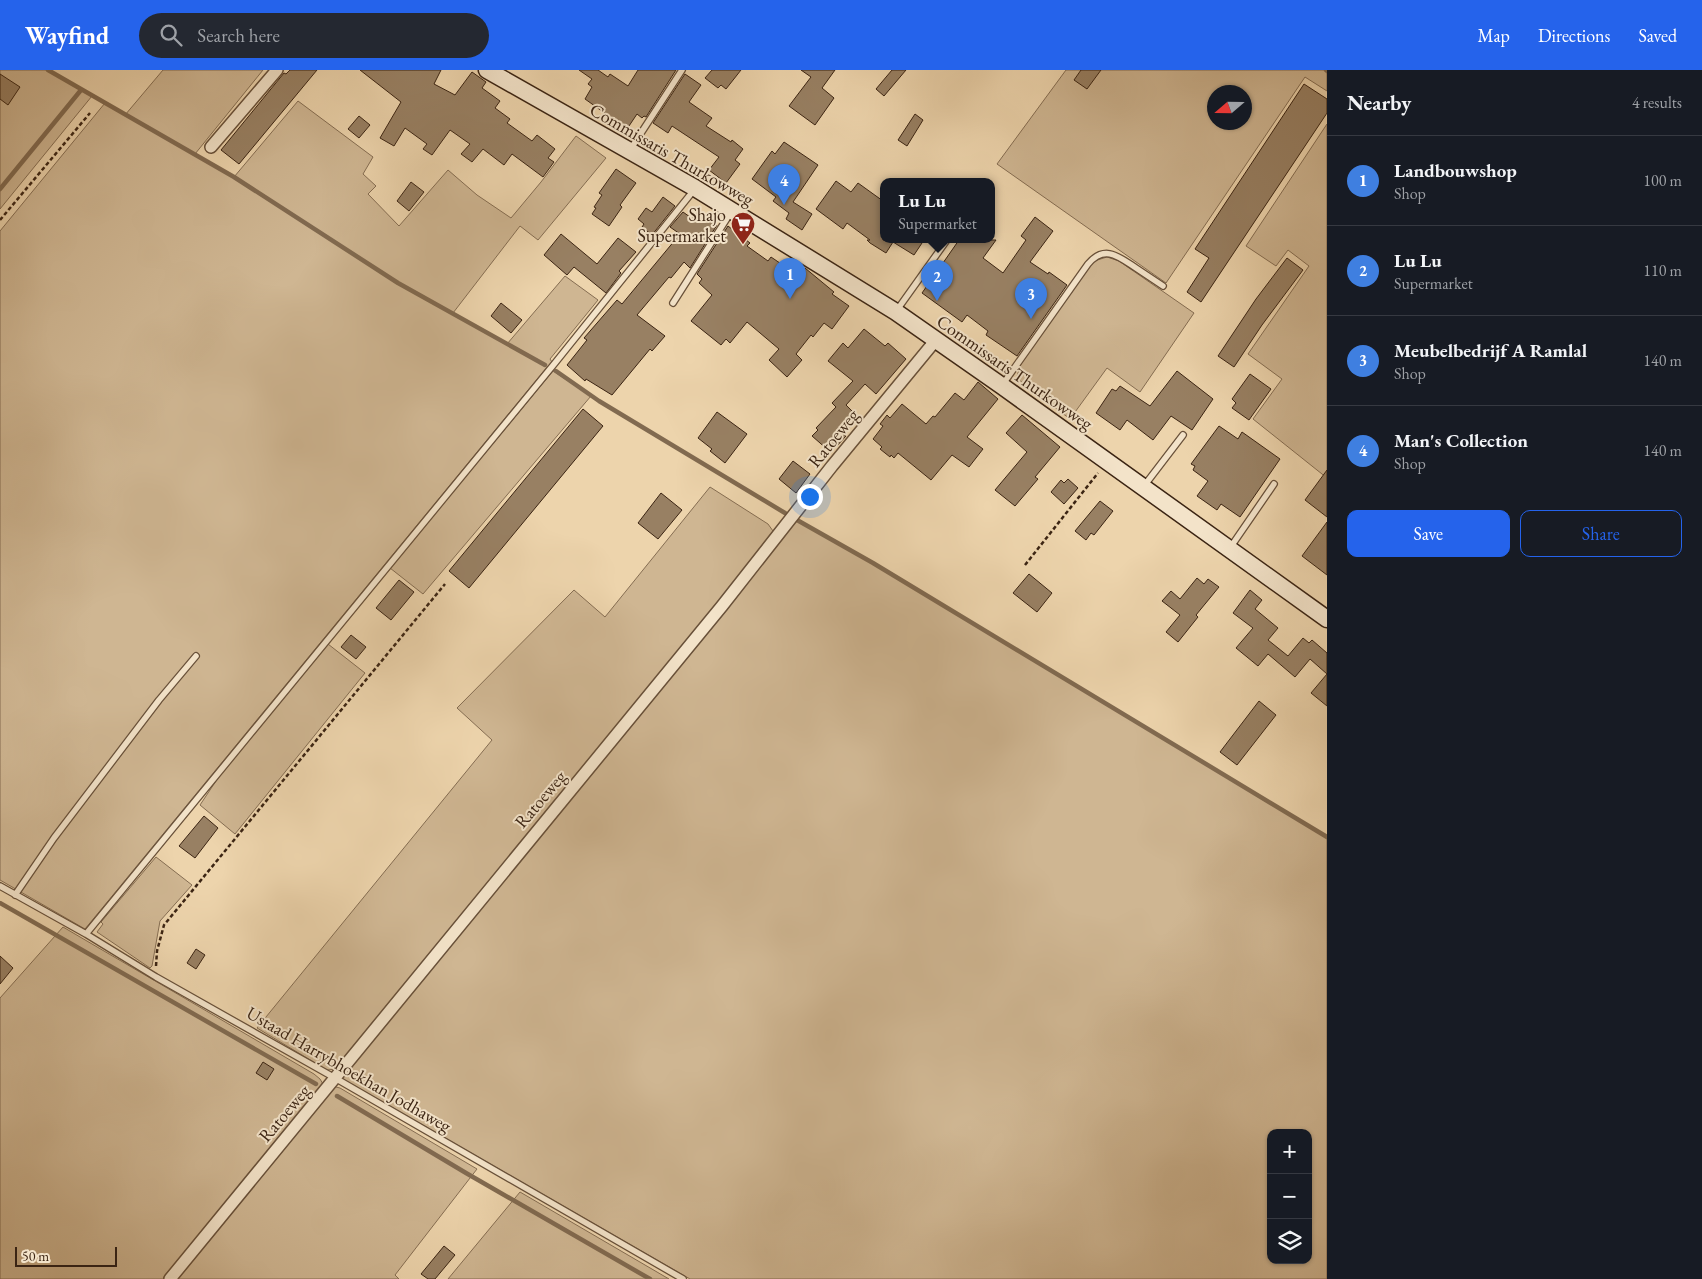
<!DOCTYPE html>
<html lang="en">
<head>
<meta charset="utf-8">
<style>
	body { margin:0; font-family:"EB Garamond",serif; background:#242831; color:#f1f3f6 }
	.controls { position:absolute; right:15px; bottom:15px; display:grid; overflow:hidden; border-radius:10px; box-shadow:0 1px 4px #0004 }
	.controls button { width:45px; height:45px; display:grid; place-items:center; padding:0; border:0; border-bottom:1px solid #363941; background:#171b24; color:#f1f3f6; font:25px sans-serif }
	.compass { position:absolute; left:1207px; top:15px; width:45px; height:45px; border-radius:50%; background:#171b24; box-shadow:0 1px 4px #0004; rotate:250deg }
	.scale { position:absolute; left:15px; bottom:12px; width:102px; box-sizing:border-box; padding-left:5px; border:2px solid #3b2413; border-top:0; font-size:14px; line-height:18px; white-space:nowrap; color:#3b2413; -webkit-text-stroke:4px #f3e3c9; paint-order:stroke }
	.you { position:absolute; left:809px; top:426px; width:18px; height:18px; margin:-12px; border:4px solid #fff; border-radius:50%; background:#1a73e8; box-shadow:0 0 0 8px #1a73e833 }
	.badge { display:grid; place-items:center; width:32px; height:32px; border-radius:50%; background:#2563eb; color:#fff; font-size:16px; font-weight:700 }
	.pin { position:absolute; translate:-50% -41px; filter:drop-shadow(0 1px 2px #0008) }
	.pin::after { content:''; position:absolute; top:26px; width:18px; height:15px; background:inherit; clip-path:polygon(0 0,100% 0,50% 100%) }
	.popup { position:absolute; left:880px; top:108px; width:115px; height:65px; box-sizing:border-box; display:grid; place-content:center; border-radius:10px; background:#171b24; filter:drop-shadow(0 1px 4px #0005); font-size:16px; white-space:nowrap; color:#9ea1a6 }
	.popup b { font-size:19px; color:#f1f3f6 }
	.popup::after { content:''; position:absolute; left:50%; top:100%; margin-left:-10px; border:10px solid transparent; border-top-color:#171b24 }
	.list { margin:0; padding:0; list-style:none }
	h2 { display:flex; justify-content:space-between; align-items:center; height:65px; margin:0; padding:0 20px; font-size:21px }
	h2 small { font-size:16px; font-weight:400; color:#9ea1a6 }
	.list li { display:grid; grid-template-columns:32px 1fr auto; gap:15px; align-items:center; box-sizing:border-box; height:90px; padding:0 20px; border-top:1px solid #363941 }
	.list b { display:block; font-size:19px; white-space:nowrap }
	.list p { margin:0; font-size:16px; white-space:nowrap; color:#9ea1a6 }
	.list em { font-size:16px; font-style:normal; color:#9ea1a6 }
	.actions { display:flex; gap:10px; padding:15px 20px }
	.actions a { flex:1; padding:11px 0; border:1px solid #2563eb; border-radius:10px; text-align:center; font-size:18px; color:#2563eb }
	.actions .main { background:#2563eb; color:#fff }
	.icon { flex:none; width:28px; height:28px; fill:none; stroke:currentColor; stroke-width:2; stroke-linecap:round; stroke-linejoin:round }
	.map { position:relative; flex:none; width:1327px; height:1209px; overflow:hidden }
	header { display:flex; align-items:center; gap:30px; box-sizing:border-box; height:70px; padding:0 25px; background:#2563eb; color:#fff }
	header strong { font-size:24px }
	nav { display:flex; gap:28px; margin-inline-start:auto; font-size:18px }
	.search { width:350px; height:45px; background:#242831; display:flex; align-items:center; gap:12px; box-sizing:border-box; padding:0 18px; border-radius:28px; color:#9ea1a6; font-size:19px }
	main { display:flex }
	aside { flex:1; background:#171b24 }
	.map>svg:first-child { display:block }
	.green { fill:#cfb692; stroke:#856d52; fill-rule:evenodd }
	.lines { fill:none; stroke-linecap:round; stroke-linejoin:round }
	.stream { stroke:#816a50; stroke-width:4.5 }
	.building { fill:#988063; stroke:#3b2413 }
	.lane-casing { stroke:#685039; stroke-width:8 }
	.street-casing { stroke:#685039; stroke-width:14 }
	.secondary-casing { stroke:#3b2413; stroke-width:19 }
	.path { stroke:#3b2413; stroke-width:2.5; stroke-dasharray:4 2.5; stroke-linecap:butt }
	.lane { stroke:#f3e3c9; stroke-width:5.5 }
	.street { stroke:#f3e3c9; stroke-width:11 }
	.secondary { stroke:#f3e3c9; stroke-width:16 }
	.labels { text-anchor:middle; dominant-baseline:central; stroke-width:4; stroke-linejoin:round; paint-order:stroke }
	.street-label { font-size:18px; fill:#3b2413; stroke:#f3e3c9 }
	.poi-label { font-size:18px; fill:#3b2413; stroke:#f3e3c9; text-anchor:end }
</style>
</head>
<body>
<header>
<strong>Wayfind</strong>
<div class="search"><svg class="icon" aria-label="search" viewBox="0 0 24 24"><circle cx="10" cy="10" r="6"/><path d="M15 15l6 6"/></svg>Search here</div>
<nav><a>Map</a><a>Directions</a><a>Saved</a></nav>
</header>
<main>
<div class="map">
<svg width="1327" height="1209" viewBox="0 0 1327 1209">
	<rect width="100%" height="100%" fill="#edd4ac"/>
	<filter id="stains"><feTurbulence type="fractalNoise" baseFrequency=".004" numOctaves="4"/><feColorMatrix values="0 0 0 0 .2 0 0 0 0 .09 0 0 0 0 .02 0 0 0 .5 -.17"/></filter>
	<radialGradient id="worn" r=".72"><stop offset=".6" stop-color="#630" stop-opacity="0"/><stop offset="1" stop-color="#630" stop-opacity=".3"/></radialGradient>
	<path class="green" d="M 0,0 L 48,0 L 92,26 L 0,139 Z
		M 163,0 L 263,0 L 195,84 L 234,107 L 298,31 L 373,87 L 363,104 L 376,116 L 368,124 L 399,156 L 448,100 L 477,125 L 511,148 L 541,112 L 576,66 L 606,88 L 538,170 L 520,156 L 453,243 L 507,274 L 565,206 L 598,230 L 550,289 L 552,292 L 547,297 L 85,859 L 0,810 L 0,161 L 105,33 L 125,45 Z
		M 1066,0 L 1327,0 L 1327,21 L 1305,7 L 1166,213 L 997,94 ZM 1214,22 L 1244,22 L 1244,52 L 1214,52 Z
		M 1327,54 L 1327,408 L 1253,349 L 1282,309 L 1248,284 L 1309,196 L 1288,180 L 1276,196 L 1246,176 Z
		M 1107,187 L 1119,191 L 1194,243 L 1140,322 L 1107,298 L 1070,349 L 1019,310 L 1017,306 L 1021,294 L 1088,198 L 1094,191 Z
		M 553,301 L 591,326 L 423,524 L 390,498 Z
		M 710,417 L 768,454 L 773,461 L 772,467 L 336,999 L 327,1000 L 257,958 L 492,670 L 457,638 L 574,520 L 605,547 Z
		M 797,450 L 873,493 L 1327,767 L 1327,1209 L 690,1209 L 341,1008 ZM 1271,1063 L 1308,1063 L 1308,1190 L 1271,1190 Z
		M 328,574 L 365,603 L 235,764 L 200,735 L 220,705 Z
		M 156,787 L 192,815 L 160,851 L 152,896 L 150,898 L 97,862 L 103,854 L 101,852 Z
		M 63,857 L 314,1004 L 320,1009 L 323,1014 L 166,1209 L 0,1209 L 0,928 Z
		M 336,1017 L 340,1018 L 477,1099 L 395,1205 L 399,1209 L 175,1209 L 331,1019 Z
		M 520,1122 L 669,1209 L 448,1209 Z"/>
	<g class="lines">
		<path class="stream" d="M 48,0 L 234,107 L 398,213 L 545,295
			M 1326,0 L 1327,1
			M 0,119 L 81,20
			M 556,301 L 599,331 L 785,443
			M 797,450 L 873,493 L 1327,767
			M 0,833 L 316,1014
			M 337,1026 L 466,1103 L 650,1209"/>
	</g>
	<path class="building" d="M 290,0 L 317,0 L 239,94 L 221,80 L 284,3 L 286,4 Z
		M 360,0 L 441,0 L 434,14 L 455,25 L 472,2 L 486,12 L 482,18 L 500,31 L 495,38 L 510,49 L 507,53 L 532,71 L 537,65 L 555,79 L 548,88 L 554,92 L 543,107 L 512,84 L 504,95 L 483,79 L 472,92 L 461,84 L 470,74 L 450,60 L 432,85 L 423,79 L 427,74 L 405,58 L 394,76 L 380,68 L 401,32 Z
		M 579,0 L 598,0 L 608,7 L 610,4 L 628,16 L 638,0 L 676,0 L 646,47 L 644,46 L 642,48 L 637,44 L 627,59 L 585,29 L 592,17 L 588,14 L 592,9 Z
		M 712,0 L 741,0 L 726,19 L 721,15 L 718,18 L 705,8 Z
		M 801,0 L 835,0 L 822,18 L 834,28 L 815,55 L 789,36 L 811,7 Z
		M 892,0 L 906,0 L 884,26 L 876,19 Z
		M 1081,0 L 1101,0 L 1087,19 L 1074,10 Z
		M 0,4 L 20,17 L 8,35 L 0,29 Z
		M 685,4 L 701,15 L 689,32 L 712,48 L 706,56 L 731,72 L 732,70 L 743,79 L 735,90 L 740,94 L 726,113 L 709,100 L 719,87 L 672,56 L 668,63 L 653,53 Z
		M 1304,14 L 1327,29 L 1327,43 L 1201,232 L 1187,222 L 1209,188 L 1195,179 Z
		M 915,44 L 923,50 L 907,76 L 898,70 Z
		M 359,46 L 370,55 L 359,68 L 348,59 Z
		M 784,72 L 818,95 L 793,132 L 812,144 L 802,160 L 786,149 L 789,143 L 773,131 L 776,127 L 752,109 L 772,81 L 775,84 Z
		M 616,99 L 636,113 L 620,135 L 622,137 L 609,156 L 592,144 L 596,138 L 594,137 L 602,125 L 599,123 Z
		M 836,111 L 851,122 L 858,113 L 883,131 L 883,170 L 924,170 L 914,185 L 893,172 L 886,183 L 870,173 L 867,170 L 870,170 L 847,153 L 843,159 L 816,139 Z
		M 411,112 L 424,122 L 409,141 L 397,131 Z
		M 663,127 L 675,136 L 652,165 L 642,157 L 644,154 L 638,149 L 646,138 L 652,142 Z
		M 697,139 L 717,155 L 690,198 L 684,192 L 671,208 L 669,207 L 637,245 L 665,266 L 652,281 L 650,279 L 612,325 L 586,309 L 585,311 L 567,295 L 587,270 L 584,268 L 617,230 L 622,234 L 680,164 L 670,157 L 683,142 L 690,147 Z
		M 1035,147 L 1053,161 L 1030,192 L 1048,204 L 1049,202 L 1067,215 L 1017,286 L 986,265 L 988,261 L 967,245 L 962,252 L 922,223 L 959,170 L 996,170 L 983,188 L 1003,203 L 1026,170 L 1021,166 Z
		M 728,156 L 750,173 L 747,176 L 768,191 L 771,187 L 799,206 L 805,198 L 834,222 L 832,224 L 849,236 L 832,259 L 824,253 L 813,267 L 811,265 L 796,284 L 802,290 L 787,307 L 769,290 L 779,279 L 747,252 L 730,273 L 726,269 L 721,275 L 691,251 L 712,225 L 699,213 L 702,209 L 697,204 Z
		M 561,164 L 597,194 L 618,168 L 636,182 L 619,201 L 621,203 L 606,223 L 574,197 L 567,205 L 544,185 Z
		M 1287,188 L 1303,200 L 1262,255 L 1234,297 L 1218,286 L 1256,229 Z
		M 501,233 L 522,250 L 511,263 L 491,246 Z
		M 864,259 L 885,276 L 888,273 L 906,289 L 876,324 L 865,314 L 846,335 L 858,347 L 843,364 L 846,366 L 835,378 L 832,375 L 828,380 L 812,366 L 818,360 L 816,358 L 836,337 L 832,333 L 853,311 L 828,291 L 843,273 L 848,278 Z
		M 1177,301 L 1213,329 L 1192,360 L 1171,346 L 1153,370 L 1127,350 L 1120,360 L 1096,343 L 1112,319 L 1116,321 L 1120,316 L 1150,336 Z
		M 1250,304 L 1271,319 L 1249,350 L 1232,338 L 1236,333 L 1232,329 Z
		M 978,312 L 998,329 L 967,367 L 983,379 L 969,397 L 952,385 L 931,410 L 898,383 L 894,388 L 891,385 L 890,387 L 880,379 L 882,377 L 873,369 L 883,356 L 880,354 L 887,345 L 890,348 L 902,334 L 926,354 L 933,346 L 935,347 L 955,323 L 964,330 Z
		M 583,339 L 603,356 L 469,518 L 449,501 Z
		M 717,342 L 747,364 L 725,393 L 710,381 L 712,379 L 698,368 Z
		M 1022,345 L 1060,377 L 1035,407 L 1038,409 L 1015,436 L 995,420 L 1027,382 L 1006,363 Z
		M 1219,356 L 1238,369 L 1242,362 L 1280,389 L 1240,447 L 1221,434 L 1217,440 L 1197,426 L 1208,411 L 1193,400 L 1195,396 L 1191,394 Z
		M 793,391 L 810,404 L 796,423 L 779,409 Z
		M 1327,400 L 1327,447 L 1305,430 Z
		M 1068,409 L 1078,418 L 1064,434 L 1051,422 L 1061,410 L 1064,413 Z
		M 661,423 L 682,440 L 658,469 L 638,453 Z
		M 1100,431 L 1113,441 L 1094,465 L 1091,463 L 1086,470 L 1075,461 Z
		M 1327,452 L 1327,505 L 1302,486 Z
		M 1029,504 L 1052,523 L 1037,542 L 1013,523 Z
		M 1197,508 L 1204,514 L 1208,509 L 1219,517 L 1196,545 L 1198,547 L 1178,572 L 1166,562 L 1180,545 L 1162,531 L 1171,521 L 1180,529 Z
		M 399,510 L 414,522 L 391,550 L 376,538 Z
		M 1250,520 L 1262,530 L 1255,539 L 1278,558 L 1268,570 L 1288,586 L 1303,568 L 1309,573 L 1312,570 L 1327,583 L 1327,636 L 1311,623 L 1327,604 L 1310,589 L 1295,607 L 1268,584 L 1258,596 L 1236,578 L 1253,558 L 1233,543 Z
		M 351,565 L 366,577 L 356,589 L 341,577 Z
		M 1259,631 L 1276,645 L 1237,695 L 1220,682 Z
		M 204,746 L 218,758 L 195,788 L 179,776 Z
		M 196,879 L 205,885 L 196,899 L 187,893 Z
		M 0,886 L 13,898 L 0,914 Z
		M 263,992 L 274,999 L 267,1010 L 256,1003 Z
		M 444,1176 L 455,1185 L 435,1209 L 428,1209 L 421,1204 Z"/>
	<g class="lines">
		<defs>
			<path id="lane" d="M 630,80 L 682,0
				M 673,233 L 731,142
				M 897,240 L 947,170
				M 1003,314 L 1088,194 C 1105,174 1119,187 1136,198 C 1145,204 1154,210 1163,216
				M 1144,416 L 1183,365
				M 1230,478 L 1274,414
				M 0,816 L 86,864 L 156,907 L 335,1008 L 683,1209
				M 15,825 L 54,768 L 159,630 L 196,586
				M 86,864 L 555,293 L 694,120"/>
			<path id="street" d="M 211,77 L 277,0
				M 170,1209 L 722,536 L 832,396 L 935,271"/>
			<path id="secondary" d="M 487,0 L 695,118 L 896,242 L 1002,316 L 1327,549"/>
		</defs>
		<use href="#lane" class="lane-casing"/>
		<use href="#street" class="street-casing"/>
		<use href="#secondary" class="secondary-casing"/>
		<path class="path" d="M 0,150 L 90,43
			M 1025,495 L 1098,403
			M 156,896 L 157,881 L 164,855 L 445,514"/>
		<use href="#lane" class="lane"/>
		<use href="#street" class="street"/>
		<use href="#secondary" class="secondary"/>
	</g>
	<defs>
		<symbol id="supermarket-pin" viewBox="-11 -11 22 30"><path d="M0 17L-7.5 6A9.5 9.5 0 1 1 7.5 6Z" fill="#8f2418" stroke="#f3e3c9"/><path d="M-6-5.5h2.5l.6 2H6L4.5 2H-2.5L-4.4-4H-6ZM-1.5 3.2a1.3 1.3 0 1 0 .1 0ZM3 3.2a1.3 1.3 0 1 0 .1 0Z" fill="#fff"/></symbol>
	</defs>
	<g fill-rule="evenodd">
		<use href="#supermarket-pin" x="729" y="140" width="28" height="38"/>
	</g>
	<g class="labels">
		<g class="street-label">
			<text transform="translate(672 84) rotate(30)">Commissaris Thurkowweg</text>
			<text transform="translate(1015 302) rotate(35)">Commissaris Thurkowweg</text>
			<text transform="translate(833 368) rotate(-51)">Ratoeweg</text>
			<text transform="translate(540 729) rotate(-50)">Ratoeweg</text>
			<text transform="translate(349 999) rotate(30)">Ustaad Harrybhoekhan Jodhaweg</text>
			<text transform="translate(284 1043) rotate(-50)">Ratoeweg</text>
		</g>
		<g class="poi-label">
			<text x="726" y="144">Shajo<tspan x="726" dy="21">Supermarket</tspan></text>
		</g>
	</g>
	<rect width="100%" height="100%" filter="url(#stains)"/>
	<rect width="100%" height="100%" fill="url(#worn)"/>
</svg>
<div class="controls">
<button>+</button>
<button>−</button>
<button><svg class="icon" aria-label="layers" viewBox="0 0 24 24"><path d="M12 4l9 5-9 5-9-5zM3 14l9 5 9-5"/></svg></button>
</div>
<svg class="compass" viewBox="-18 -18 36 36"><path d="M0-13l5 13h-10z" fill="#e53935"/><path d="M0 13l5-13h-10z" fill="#9ea1a6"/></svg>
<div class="scale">50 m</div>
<div class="you"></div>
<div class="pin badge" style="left:790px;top:229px;background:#3f7fe0">1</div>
<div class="pin badge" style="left:937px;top:231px;background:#3f7fe0">2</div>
<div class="popup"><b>Lu Lu</b>Supermarket</div>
<div class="pin badge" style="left:1031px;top:249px;background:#3f7fe0">3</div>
<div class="pin badge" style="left:784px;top:135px;background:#3f7fe0">4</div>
</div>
<aside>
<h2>Nearby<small>4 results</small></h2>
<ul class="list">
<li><span class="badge" style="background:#3f7fe0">1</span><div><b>Landbouwshop</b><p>Shop</p></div><em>100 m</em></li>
<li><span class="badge" style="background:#3f7fe0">2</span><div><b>Lu Lu</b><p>Supermarket</p></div><em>110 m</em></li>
<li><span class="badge" style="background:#3f7fe0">3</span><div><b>Meubelbedrijf A Ramlal</b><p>Shop</p></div><em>140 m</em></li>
<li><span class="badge" style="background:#3f7fe0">4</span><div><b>Man's Collection</b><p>Shop</p></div><em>140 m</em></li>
</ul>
<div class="actions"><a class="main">Save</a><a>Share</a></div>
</aside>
</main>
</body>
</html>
